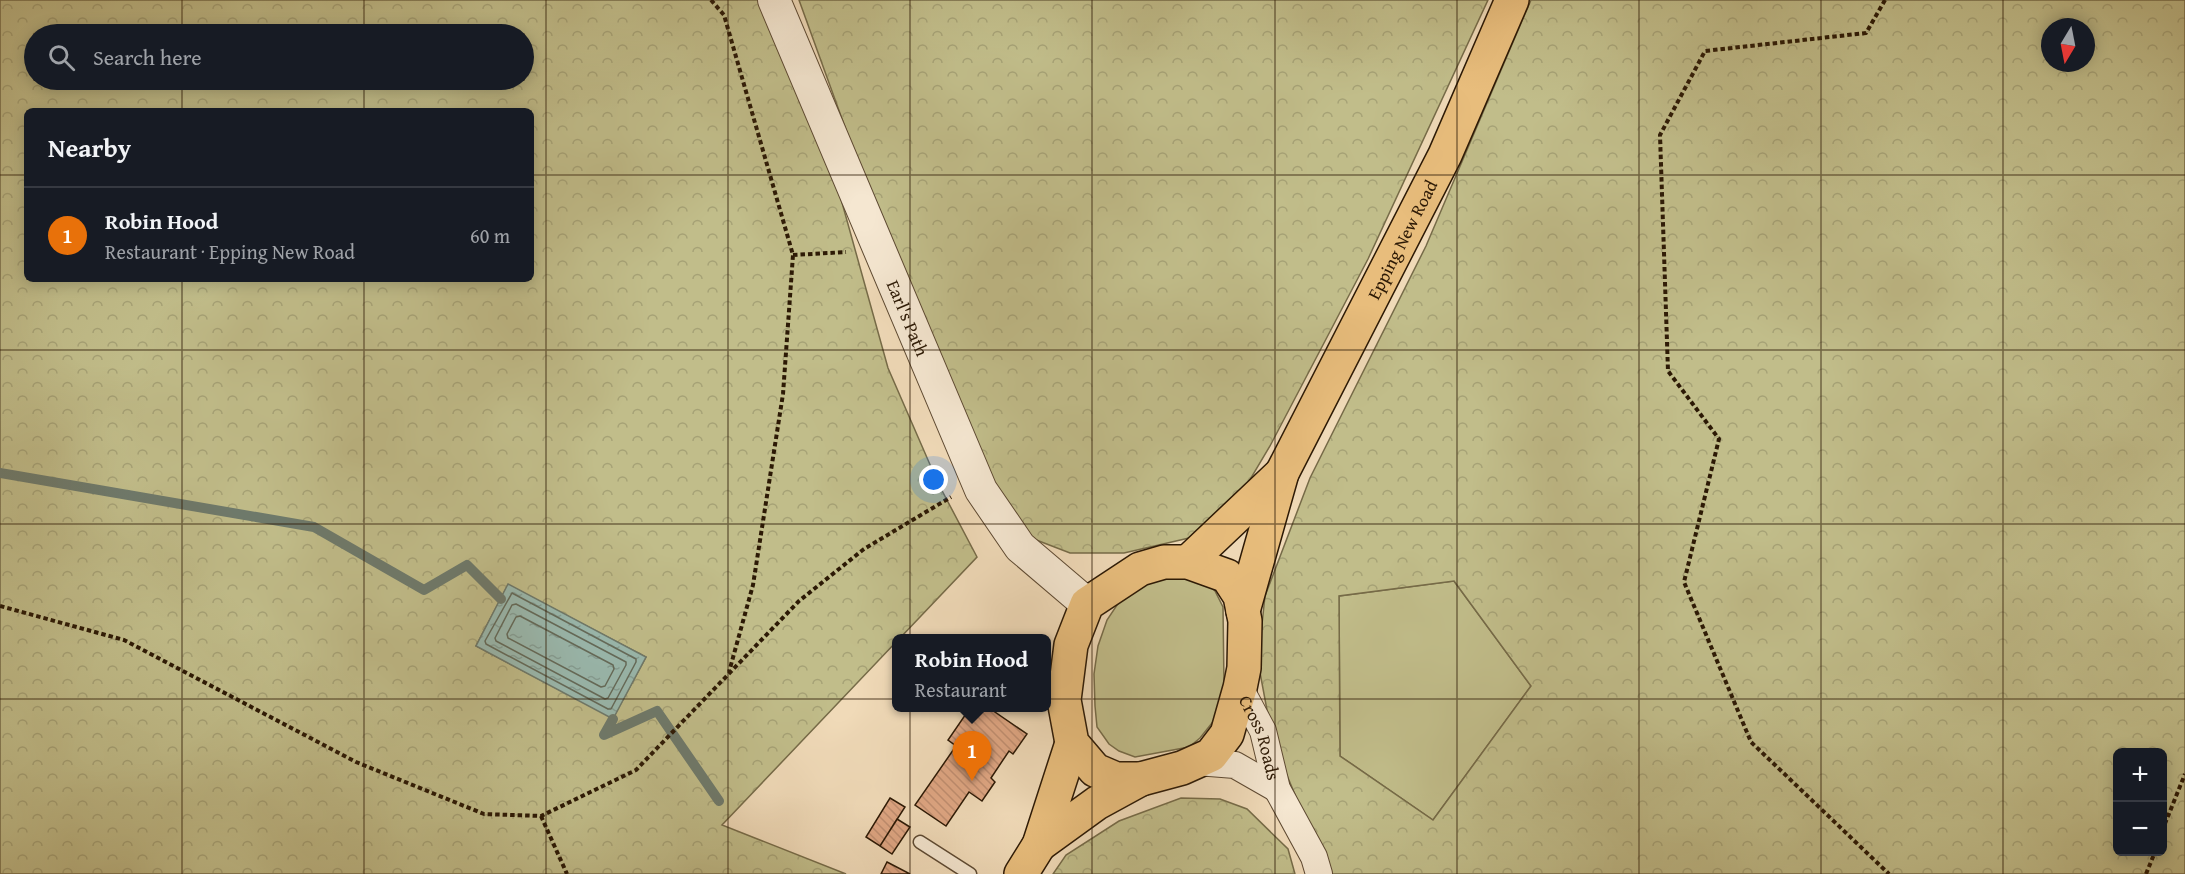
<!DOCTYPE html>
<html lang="en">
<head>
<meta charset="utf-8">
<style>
	body { margin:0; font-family:"Gentium Book Plus",serif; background:#20242c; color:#f1f3f6 }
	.controls { position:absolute; right:18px; bottom:18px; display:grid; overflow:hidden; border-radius:9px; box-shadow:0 3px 15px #0003 }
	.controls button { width:54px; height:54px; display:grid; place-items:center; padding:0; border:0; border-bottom:2px solid #363941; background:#171b24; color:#f1f3f6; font:30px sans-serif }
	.compass { position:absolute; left:2041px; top:18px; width:54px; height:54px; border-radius:50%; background:#171b24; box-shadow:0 3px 15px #0003; rotate:190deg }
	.you { position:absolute; left:934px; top:480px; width:21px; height:21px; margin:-15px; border:4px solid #fff; border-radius:50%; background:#1a73e8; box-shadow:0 0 0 9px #1a73e833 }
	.badge { display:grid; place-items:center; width:39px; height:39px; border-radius:50%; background:#7c3aed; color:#fff; font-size:20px; font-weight:700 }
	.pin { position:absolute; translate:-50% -50px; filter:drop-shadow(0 2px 3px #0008) }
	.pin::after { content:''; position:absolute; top:32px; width:21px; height:18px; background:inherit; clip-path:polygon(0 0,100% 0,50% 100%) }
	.popup { position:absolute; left:892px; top:634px; width:159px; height:78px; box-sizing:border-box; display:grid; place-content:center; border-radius:9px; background:#171b24; filter:drop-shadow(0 2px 4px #0005); font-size:20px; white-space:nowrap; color:#9ea1a6 }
	.popup b { font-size:22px; color:#f1f3f6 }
	.popup::after { content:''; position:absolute; left:50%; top:100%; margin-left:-12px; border:12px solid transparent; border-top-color:#171b24 }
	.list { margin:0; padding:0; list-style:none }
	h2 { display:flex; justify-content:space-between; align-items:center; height:78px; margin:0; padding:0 24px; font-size:26px }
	h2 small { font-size:20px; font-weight:400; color:#9ea1a6 }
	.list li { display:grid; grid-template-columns:39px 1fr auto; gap:18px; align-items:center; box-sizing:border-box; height:96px; padding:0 24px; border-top:2px solid #363941 }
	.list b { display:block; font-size:22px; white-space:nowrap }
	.list p { margin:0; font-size:20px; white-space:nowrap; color:#9ea1a6 }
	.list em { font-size:20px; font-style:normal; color:#9ea1a6 }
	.icon { flex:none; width:33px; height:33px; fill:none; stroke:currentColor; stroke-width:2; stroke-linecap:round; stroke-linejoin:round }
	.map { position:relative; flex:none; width:2185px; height:874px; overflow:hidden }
	.search { position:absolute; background:#171b24; box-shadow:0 3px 15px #0003; left:24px; top:24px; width:510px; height:66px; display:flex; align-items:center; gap:15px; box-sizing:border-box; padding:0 21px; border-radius:33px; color:#9ea1a6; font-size:22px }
	.panel { position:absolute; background:#171b24; box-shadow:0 3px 15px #0003; left:24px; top:108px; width:510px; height:174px; border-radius:9px }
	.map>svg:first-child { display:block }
	.grass { fill:#c1bd8a; stroke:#766b48; stroke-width:1.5 }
	.forest { fill:url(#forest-crowns); stroke:#766b48; stroke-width:1.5; fill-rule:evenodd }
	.water { fill:url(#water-ripples); stroke:#6e7a6c; stroke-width:1.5 }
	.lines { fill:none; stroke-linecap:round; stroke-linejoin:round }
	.shore { stroke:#636a5a; stroke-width:1.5 }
	.stream { stroke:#6e7a6c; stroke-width:10 }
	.building { fill:url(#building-back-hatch); stroke:#2c1905; stroke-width:1.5 }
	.service-casing { stroke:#5d4932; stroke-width:15 }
	.minor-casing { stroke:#5d4932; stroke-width:28 }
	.tertiary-casing { stroke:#5d4932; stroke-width:34 }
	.primary-casing { stroke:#2c1905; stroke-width:36 }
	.path { stroke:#2c1905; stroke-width:4; stroke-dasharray:4.5 3; stroke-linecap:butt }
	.service { stroke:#f5e7d1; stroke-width:12 }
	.minor { stroke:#f5e7d1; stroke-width:26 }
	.tertiary { stroke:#f5e7d1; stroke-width:32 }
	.primary { stroke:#e8bd7c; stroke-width:33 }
	.grid { fill:none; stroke:#2c1905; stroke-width:1.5; stroke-opacity:0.55 }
	.labels { text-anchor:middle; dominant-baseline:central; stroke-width:4.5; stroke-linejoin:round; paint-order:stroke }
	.street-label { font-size:18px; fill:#2c1905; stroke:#f5e7d1 }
</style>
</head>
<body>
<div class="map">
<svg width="2185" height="874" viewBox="0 0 2185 874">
	<defs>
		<pattern id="forest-crowns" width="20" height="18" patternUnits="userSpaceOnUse" patternTransform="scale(1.5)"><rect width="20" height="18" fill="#c1bd8a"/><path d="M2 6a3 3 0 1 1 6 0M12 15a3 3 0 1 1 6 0" fill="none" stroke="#a6a276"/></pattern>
		<pattern id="water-ripples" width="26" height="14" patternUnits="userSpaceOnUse" patternTransform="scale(1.5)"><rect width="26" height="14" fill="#9abab0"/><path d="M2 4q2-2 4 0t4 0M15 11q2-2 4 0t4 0" fill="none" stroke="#859f96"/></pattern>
		<pattern id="building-back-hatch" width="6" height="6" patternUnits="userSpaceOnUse" patternTransform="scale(1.5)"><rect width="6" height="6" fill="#dfa683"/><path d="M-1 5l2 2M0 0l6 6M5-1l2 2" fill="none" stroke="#c08e70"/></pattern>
	</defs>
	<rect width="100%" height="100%" fill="#f0dab8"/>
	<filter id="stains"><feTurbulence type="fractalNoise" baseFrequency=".00333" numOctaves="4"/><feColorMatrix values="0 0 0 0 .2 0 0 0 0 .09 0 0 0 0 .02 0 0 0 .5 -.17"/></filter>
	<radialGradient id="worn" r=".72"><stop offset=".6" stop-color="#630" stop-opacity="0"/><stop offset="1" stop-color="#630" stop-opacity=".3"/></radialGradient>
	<path class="grass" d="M 1173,573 L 1206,581 L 1215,591 L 1223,607 L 1224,686 L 1216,718 L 1200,738 L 1189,747 L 1135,757 L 1119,751 L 1109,744 L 1097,727 L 1095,706 L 1094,674 L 1098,646 L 1107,620 L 1123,596 L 1149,580 Z
		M 1454,581 L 1531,686 L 1433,820 L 1340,756 L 1339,596 Z"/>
	<path class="forest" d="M 0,0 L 767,0 L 841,199 L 888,368 L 938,483 L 977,557 L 900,638 L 897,638 L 897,641 L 722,825 L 846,874 L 0,874 ZM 34,34 L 524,34 L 524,80 L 34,80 ZM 27,111 L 531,111 L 531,279 L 27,279 ZM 508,585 L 646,657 L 613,718 L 476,646 Z
		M 799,0 L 1488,0 L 1368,259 L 1270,446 L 1232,510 L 1189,538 L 1124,553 L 1070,553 L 1026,536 L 1001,515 L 930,362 Z
		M 1531,0 L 2185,0 L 2185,874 L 1328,874 L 1286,773 L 1267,710 L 1258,662 L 1265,596 L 1310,478 L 1426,246 ZM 2050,27 L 2086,27 L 2086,63 L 2050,63 ZM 1454,581 L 1531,686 L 1433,820 L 1340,756 L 1339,596 ZM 2118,752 L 2162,752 L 2162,852 L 2118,852 Z
		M 1181,798 L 1220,799 L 1247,809 L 1288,849 L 1295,874 L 1053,874 L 1066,855 L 1119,821 Z"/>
	<path class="water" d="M 508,584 L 646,657 L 613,719 L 476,646 Z"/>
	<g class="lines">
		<path class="shore" d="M 512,593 L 636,659 L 636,662 L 611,709 L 608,709 L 486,644 L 485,641 Z
			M 516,604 L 626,662 L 626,665 L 608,698 L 605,699 L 496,641 L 495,638 L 512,605 Z
			M 520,616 L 613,665 L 614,669 L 605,686 L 601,687 L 508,638 L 507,634 L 516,617 Z"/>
		<path class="stream" d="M 0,473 L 314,527 L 424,590 L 467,565 L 501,599
			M 613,719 L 604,735 L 657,711 L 719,801"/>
	</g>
	<path class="building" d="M 970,708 L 989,708 L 1027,734 L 1013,754 L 1009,751 L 991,778 L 995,782 L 982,801 L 969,792 L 946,826 L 915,805 L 956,746 L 948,740 Z
		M 890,798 L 905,807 L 880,846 L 866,837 Z
		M 897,819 L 910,827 L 892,854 L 880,846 Z
		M 887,862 L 910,874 L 881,874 Z"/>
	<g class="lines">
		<defs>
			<path id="service" d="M 920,842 L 970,874"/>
			<g id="minor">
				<path id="s1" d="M 1240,688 L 1263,731 L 1277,789 L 1314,857 L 1319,874"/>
				<path d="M 1197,762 L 1235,765 L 1277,789"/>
			</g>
			<g id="tertiary">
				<path id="s2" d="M 774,0 L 981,490 L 1020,547 L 1087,604"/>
			</g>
			<g id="primary">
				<path d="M 1164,562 L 1188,562 L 1227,576 L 1240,596 L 1245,621 L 1244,668 L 1240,688 L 1227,734 L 1211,755 L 1182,768 L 1141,779 L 1116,779 L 1095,770 L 1072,743 L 1064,700 L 1071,645 L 1087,604 L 1140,569 Z"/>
				<path d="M 1188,562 L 1282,473"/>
				<path id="s3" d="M 1243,611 L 1282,473 L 1445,155 L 1512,0"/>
				<path d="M 1039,845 L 1097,803 L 1141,779"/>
				<path d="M 1021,874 L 1039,845 L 1072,743"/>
			</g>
		</defs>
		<use href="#service" class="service-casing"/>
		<use href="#minor" class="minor-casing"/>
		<use href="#tertiary" class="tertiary-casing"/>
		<use href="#primary" class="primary-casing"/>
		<path class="path" d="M 711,0 L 724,15 L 793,255 L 783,394 L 753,585 L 729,672
			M 1885,0 L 1866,33 L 1705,51 L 1660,135 L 1668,371 L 1719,439 L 1684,582 L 1751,742 L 1889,874
			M 793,255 L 846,252
			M 0,606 L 124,640 L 356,762 L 484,814 L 541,816 L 636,770 L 799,601 L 864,549 L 951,497
			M 541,816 L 567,874
			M 2162,831 L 2185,774
			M 2146,874 L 2155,852"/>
		<use href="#service" class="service"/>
		<use href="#minor" class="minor"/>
		<use href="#tertiary" class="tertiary"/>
		<use href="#primary" class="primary"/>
	</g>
	<path class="grid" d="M 182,0 L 182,34M 364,0 L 364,34M 546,0 L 546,874M 728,0 L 728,874M 910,0 L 910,874M 1092,0 L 1092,874M 1275,0 L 1275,874M 1457,0 L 1457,874M 1639,0 L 1639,874M 1821,0 L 1821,874M 2003,0 L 2003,874M 182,80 L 182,111M 364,80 L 364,111M 0,175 L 27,175M 531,175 L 2185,175M 182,279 L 182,874M 364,279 L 364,874M 0,350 L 2185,350M 0,524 L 2185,524M 0,699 L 2185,699"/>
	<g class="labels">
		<g class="street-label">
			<text stroke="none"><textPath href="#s3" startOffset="406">Epping New Road</textPath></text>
			<text stroke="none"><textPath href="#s2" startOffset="345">Earl's Path</textPath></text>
			<text stroke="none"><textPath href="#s1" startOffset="54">Cross Roads</textPath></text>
		</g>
	</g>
	<rect width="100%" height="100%" filter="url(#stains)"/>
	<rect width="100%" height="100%" fill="url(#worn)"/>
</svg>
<div class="controls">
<button>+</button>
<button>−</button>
</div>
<svg class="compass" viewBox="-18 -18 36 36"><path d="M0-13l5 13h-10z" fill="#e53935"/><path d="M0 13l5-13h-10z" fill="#9ea1a6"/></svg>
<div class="you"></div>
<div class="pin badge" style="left:972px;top:781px;background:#e8710a">1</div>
<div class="popup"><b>Robin Hood</b>Restaurant</div>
<div class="search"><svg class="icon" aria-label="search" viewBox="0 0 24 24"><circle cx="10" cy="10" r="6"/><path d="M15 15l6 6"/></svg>Search here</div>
<section class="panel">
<h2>Nearby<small></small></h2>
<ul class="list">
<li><span class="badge" style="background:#e8710a">1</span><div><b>Robin Hood</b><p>Restaurant · Epping New Road</p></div><em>60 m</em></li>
</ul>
</section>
</div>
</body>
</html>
